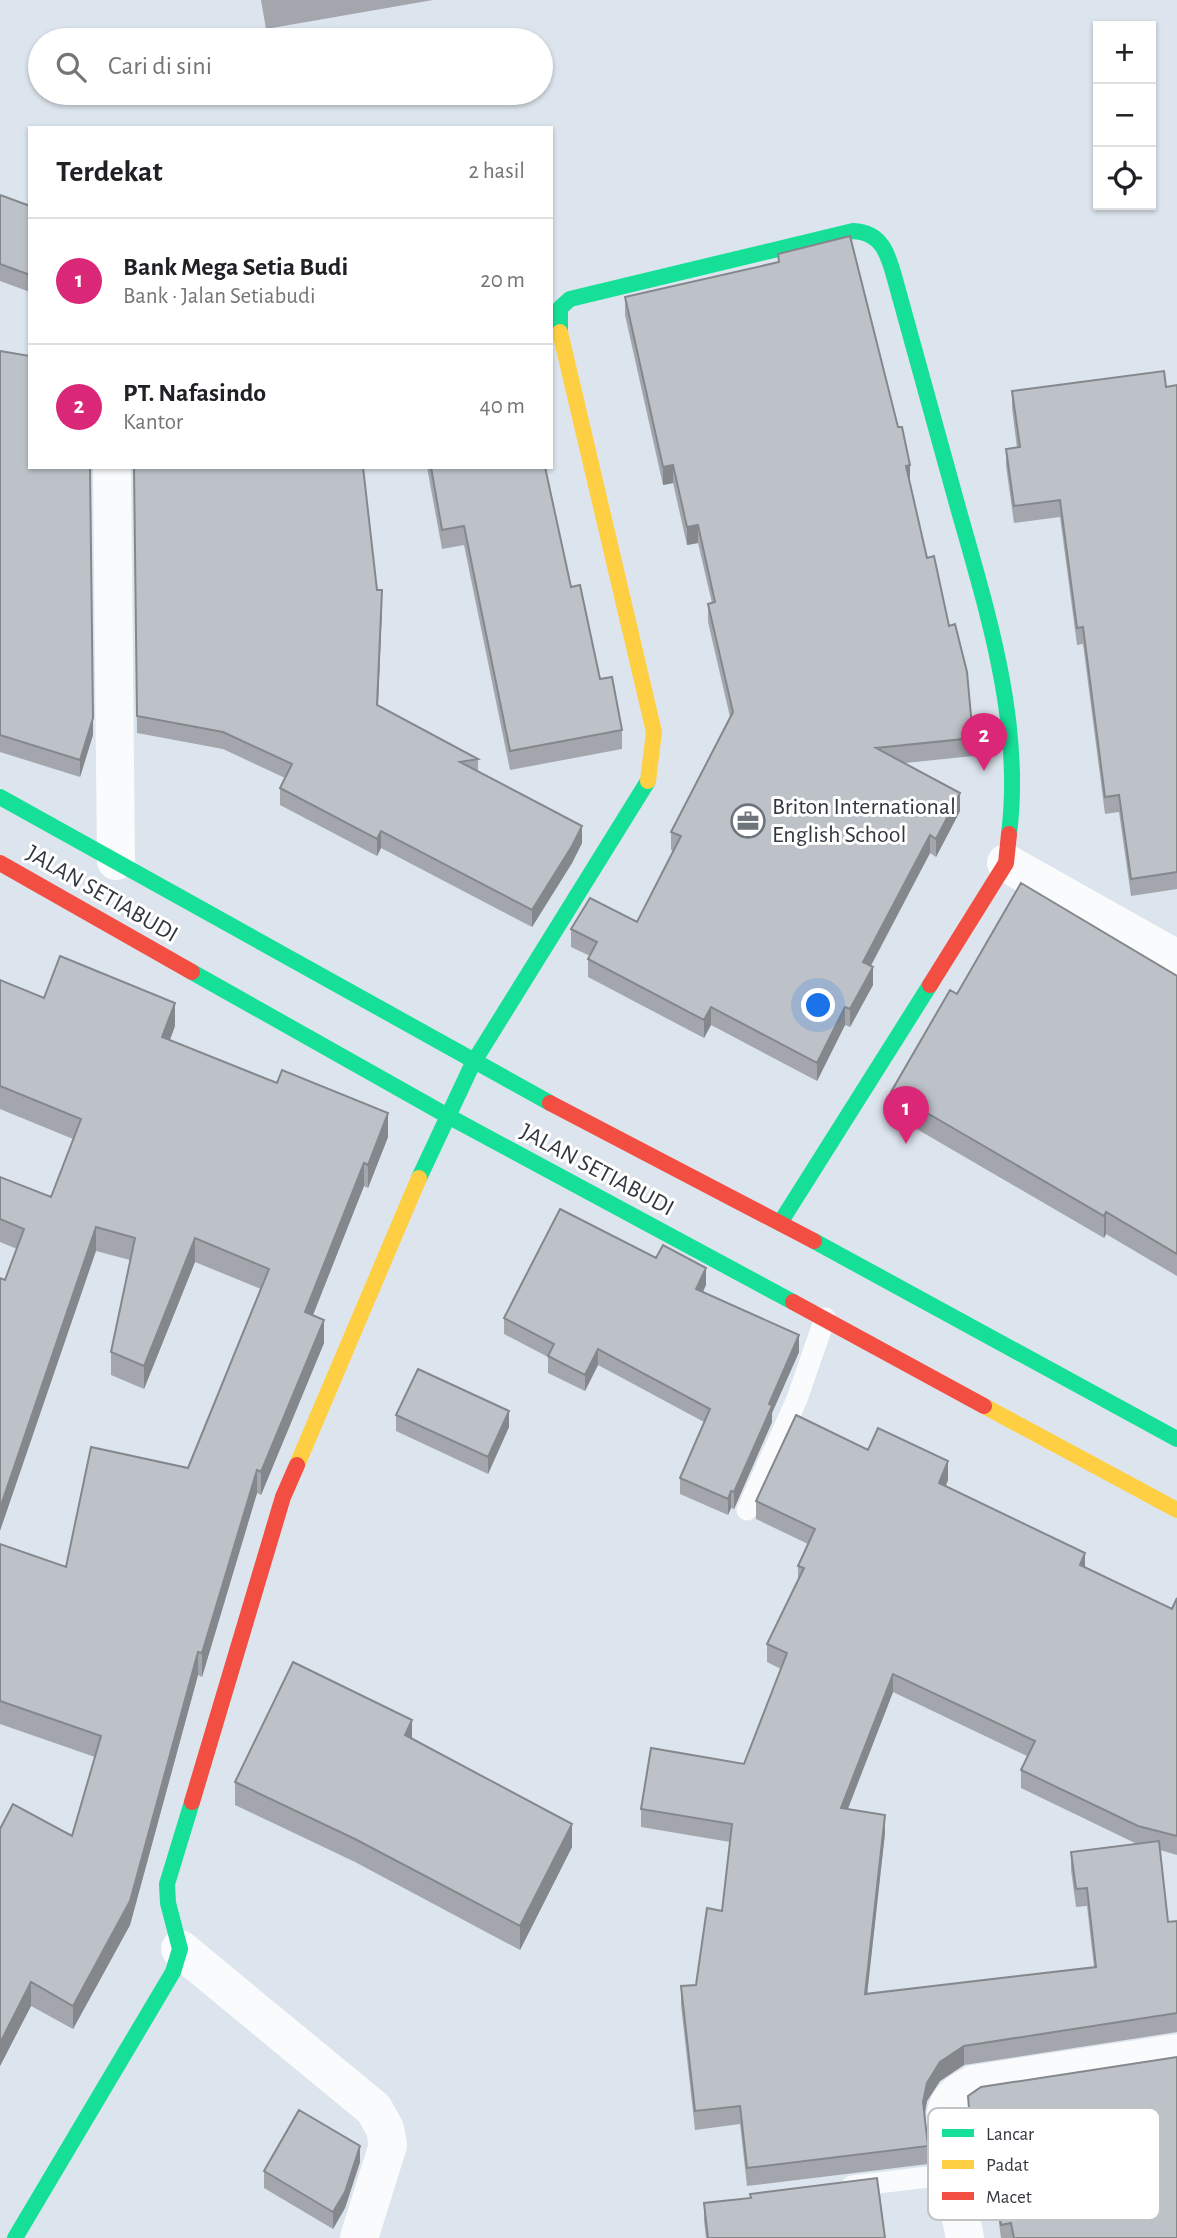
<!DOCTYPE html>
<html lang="id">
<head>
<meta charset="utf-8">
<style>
	body { margin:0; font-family:"Alegreya Sans",sans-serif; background:#f2f2f2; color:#202124 }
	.controls { position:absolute; right:21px; top:21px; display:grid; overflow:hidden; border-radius:0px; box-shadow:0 2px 5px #0004 }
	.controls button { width:63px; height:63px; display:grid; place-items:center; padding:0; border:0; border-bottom:2px solid #e0e0e0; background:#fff; color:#202124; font:35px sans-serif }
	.you { position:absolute; left:819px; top:1006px; width:24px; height:24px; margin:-18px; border:5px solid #fff; border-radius:50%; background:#1a73e8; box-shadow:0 0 0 10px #1a73e833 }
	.badge { display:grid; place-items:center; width:46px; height:46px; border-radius:50%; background:#db2777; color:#fff; font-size:23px; font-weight:700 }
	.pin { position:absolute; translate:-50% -58px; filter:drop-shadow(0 2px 4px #0008) }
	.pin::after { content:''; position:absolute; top:37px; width:24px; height:21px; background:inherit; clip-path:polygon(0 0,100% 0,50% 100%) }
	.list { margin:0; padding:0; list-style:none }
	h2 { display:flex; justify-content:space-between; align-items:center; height:91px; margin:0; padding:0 28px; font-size:30px }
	h2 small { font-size:23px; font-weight:400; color:#757577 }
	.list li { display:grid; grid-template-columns:46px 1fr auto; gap:21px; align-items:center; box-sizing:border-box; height:126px; padding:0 28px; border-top:2px solid #e0e0e0 }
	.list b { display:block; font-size:26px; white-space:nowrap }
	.list p { margin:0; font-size:23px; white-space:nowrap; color:#757577 }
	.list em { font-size:23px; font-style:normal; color:#757577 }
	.icon { flex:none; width:38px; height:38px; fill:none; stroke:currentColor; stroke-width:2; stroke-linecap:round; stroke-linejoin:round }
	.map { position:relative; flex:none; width:1177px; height:2238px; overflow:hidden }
	.search { position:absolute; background:#fff; box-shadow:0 2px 5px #0004; left:28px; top:28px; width:525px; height:77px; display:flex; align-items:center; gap:18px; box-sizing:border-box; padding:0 24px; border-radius:38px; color:#757577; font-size:26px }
	.panel { position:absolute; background:#fff; box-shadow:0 2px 5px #0004; left:28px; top:126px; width:525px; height:343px; border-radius:0px }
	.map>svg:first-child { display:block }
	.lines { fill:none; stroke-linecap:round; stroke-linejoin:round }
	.lane { stroke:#fafbfc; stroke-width:21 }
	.street { stroke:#fafbfc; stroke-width:38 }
	.fast { stroke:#16e098; stroke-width:16 }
	.slow { stroke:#ffcf43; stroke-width:16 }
	.jam { stroke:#f24e42; stroke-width:16 }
	.wall { fill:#a3a7ad; fill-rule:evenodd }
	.shaded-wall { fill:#84888d }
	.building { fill:#bdc2c9; stroke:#84888d; stroke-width:2 }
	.labels { text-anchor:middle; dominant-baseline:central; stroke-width:6; stroke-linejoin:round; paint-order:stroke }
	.poi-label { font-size:24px; fill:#33383f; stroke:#fff; text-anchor:start }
	.street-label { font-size:24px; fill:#33383f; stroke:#fff }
	.key { fill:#fff; stroke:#c2c3c5; stroke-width:2 }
	.key-label { font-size:19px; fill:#33383f }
</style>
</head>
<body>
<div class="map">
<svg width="1177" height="2238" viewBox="0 0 1177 2238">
	<rect width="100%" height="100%" fill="#dce4ed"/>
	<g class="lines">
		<path class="lane" d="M 747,1510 L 797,1399 L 825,1318
			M 852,2186 L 954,2174"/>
		<path class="street" d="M 112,467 L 116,861
			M 1006,863 L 1177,959
			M 180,1949 L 374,2109 L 385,2129 L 388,2145 L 359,2238
			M 965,2238 C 960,2210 939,2132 947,2109 C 951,2096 963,2090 974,2084 L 1177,2053"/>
		<path class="fast" d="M 560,332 L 560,308 L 570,299 L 853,231 C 884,232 889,258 896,283 C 917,357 937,431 957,504 C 987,611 1023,722 1009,834
			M 0,797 L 550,1103
			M 192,972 L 446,1115 L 793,1302
			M 419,1178 L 473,1063 L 648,781
			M 780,1223 L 930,985
			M 814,1241 L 1177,1439
			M 15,2238 L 173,1972 L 180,1949 L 168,1903 L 167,1884 L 192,1802"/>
		<path class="slow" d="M 560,332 L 654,732 L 648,781
			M 984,1406 L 1177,1510
			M 297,1465 L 419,1178"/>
		<path class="jam" d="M 0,863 L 192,972
			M 930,985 L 1006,863 L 1009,834
			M 550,1103 L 814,1241
			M 793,1302 L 984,1406
			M 192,1802 L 283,1497 L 297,1465"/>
	</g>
	<path class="wall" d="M 261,0 L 433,0 L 266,29 Z
		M 0,195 L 30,206 L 30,292 L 0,281 Z
		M 778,254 L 910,483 L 927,558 L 973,738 L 973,756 L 905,763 L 960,811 L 936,857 L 930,853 L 871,966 L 873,985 L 850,1027 L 845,1025 L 817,1081 L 711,1025 L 704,1038 L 588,977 L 588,959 L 590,956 L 571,947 L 571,929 L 637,922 L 673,851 L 671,850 L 671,832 L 730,717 L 708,622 L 708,604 L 712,603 L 698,543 L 687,545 L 673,483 L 663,485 L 625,315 L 625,297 L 778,263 Z
		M 0,351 L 93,735 L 80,777 L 0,752 Z
		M 1177,385 L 1177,889 L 1131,896 L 1119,812 L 1105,814 L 1083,644 L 1077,645 L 1060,517 L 1014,523 L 1006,466 L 1006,449 L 1017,448 L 1012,408 L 1012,391 L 1166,387 Z
		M 134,467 L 377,590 L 382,607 L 378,706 L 478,759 L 478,772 L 582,843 L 572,863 L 532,927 L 381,848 L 377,856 L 280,805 L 280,788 L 285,778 L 223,749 L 137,733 Z
		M 427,467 L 545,467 L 571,587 L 600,679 L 622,730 L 622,749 L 510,770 L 464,545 L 442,549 Z
		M 1177,976 L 1177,1276 L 1106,1234 L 1104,1238 L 891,1114 L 891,1092 L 957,994 Z
		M 0,980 L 44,998 L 175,1026 L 170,1040 L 388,1137 L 368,1188 L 364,1186 L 313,1315 L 324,1343 L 261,1495 L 257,1493 L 202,1677 L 198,1675 L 130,1925 L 73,2029 L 31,2006 L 0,2066 L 0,1829 L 72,1836 L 95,1757 L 0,1724 L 0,1544 L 66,1567 L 188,1468 L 261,1289 L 195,1262 L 144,1389 L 111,1375 L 111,1352 L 130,1260 L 96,1251 L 5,1280 L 17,1249 L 0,1242 L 0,1177 L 51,1197 L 73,1139 L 0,1109 Z
		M 706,1285 L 703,1292 L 799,1352 L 772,1413 L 772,1422 L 734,1509 L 731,1508 L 728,1515 L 680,1494 L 680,1478 L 704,1422 L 598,1365 L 585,1391 L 548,1373 L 548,1357 L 504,1334 L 504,1318 Z
		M 396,1415 L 509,1427 L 488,1474 L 396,1431 Z
		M 868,1450 L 948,1480 L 946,1486 L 1085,1567 L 1172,1609 L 1177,1598 L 1177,1855 L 1160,1850 L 1168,1922 L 1177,1921 L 1177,2032 L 964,2065 L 940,2081 L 927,2101 L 925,2114 L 928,2146 L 928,2164 L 747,2186 L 740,2124 L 695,2130 L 681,2005 L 681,1986 L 696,1985 L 722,1911 L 730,1842 L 641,1827 L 641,1809 L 744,1764 L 781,1669 L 767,1662 L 767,1644 L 798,1579 L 798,1566 L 808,1544 L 756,1519 L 756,1501 ZM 893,1692 L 1027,1756 L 1021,1770 L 1021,1788 L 1137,1844 L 1071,1852 L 1071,1870 L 1076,1907 L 1087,1906 L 1094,1967 L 867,1994 L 885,1833 L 848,1809 Z
		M 412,1739 L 572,1847 L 520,1950 L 355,1862 L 235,1805 L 235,1782 Z
		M 968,2096 L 1177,2238 L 1001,2238 L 991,2164 L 972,2166 L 968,2114 Z
		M 360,2162 L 345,2208 L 333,2229 L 264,2188 L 264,2171 Z
		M 704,2203 L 885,2238 L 706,2238 L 704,2221 Z"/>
	<path class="shaded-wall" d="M 673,465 L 673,483 L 663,485 L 663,467 Z
		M 910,465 L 910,483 L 906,466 Z
		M 698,525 L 698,543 L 687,545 L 687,527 Z
		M 382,590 L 382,607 L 377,723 L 377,705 Z
		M 93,718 L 93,735 L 80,777 L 80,760 Z
		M 960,793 L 960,811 L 936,857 L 936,839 Z
		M 582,826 L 582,843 L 572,863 L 532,927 L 532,910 Z
		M 381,831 L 381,848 L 377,856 L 377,839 Z
		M 930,835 L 930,853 L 863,980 L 863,962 Z
		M 873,967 L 873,985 L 850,1027 L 850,1009 Z
		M 175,1003 L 175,1026 L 162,1060 L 162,1037 Z
		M 711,1007 L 711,1025 L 704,1038 L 704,1020 Z
		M 845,1007 L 845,1025 L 817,1081 L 817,1063 Z
		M 388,1113 L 388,1137 L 368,1188 L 368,1165 Z
		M 364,1163 L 364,1186 L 305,1335 L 305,1312 Z
		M 1106,1212 L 1106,1234 L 1104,1238 L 1104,1216 Z
		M 96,1227 L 96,1251 L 0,1531 L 0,1508 Z
		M 195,1238 L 195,1262 L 144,1389 L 144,1366 Z
		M 706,1268 L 706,1285 L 696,1305 L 696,1289 Z
		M 324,1320 L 324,1343 L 261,1495 L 261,1472 Z
		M 799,1335 L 799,1352 L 772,1413 L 772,1422 L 734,1509 L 734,1492 L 769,1404 Z
		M 598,1349 L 598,1365 L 585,1391 L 585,1375 Z
		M 509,1411 L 509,1427 L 488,1474 L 488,1457 Z
		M 948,1461 L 948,1480 L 939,1501 L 939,1483 Z
		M 257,1470 L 257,1493 L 202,1677 L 202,1653 Z
		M 731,1491 L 731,1508 L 728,1515 L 728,1499 Z
		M 1085,1553 L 1085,1571 L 1080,1565 Z
		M 198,1652 L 198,1675 L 130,1925 L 73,2029 L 73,2006 Z
		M 893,1674 L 893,1692 L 841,1826 L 841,1808 Z
		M 412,1720 L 412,1744 L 405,1735 Z
		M 885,1815 L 885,1833 L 865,2013 L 865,1994 Z
		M 572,1824 L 572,1847 L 520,1950 L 520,1926 Z
		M 31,1982 L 31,2006 L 0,2066 L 0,2043 Z
		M 964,2046 L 964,2065 L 940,2081 L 927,2101 L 923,2121 L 923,2102 L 927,2083 L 940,2062 Z
		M 360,2146 L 360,2162 L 345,2208 L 333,2229 L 333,2212 Z"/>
	<path class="building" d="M 0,195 L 30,206 L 30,275 L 0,264 Z
		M 850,236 L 898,427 L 902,427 L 910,465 L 906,466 L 927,558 L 934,556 L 949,626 L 955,624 L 967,672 L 973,738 L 876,748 L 960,793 L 936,839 L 930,835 L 863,962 L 873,967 L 850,1009 L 845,1007 L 817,1063 L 711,1007 L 704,1020 L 588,959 L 597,942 L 571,929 L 590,898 L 637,922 L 681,836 L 671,832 L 733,712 L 708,604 L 715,602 L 698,525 L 687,527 L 673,465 L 663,467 L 625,297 L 779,262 L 778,254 Z
		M 0,351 L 30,356 L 30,467 L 90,467 L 93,718 L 80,760 L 0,735 Z
		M 1164,371 L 1166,387 L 1177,385 L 1177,872 L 1131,879 L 1119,795 L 1105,797 L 1083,627 L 1077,628 L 1060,500 L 1014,506 L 1006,449 L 1020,447 L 1012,391 Z
		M 134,467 L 363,467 L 377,590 L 382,590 L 377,705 L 478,759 L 460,762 L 582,826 L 572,846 L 532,910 L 381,831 L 377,839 L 280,788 L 292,764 L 223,732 L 137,716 Z
		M 431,467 L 545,467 L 571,587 L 580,585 L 600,679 L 612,677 L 622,730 L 510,751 L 464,526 L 442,530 Z
		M 1021,883 L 1177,976 L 1177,1254 L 1106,1212 L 1104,1216 L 891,1092 L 950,990 L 957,994 Z
		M 60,956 L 175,1003 L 162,1037 L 277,1083 L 282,1070 L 388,1113 L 368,1165 L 364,1163 L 305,1312 L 324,1320 L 261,1472 L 257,1470 L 202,1653 L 198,1652 L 130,1901 L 73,2006 L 31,1982 L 0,2043 L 0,1829 L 13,1804 L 72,1836 L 101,1736 L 0,1701 L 0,1544 L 66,1567 L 91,1447 L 188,1468 L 269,1269 L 195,1238 L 144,1366 L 111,1352 L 135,1238 L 96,1227 L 0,1508 L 0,1278 L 5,1280 L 24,1229 L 0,1219 L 0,1177 L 51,1197 L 81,1119 L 0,1086 L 0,980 L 44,998 Z
		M 560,1209 L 656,1258 L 663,1245 L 706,1268 L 696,1289 L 799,1335 L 769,1404 L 772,1406 L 734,1492 L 731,1491 L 728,1499 L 680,1478 L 710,1409 L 598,1349 L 585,1375 L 548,1356 L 554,1344 L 504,1318 Z
		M 418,1369 L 509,1411 L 488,1457 L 396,1415 Z
		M 796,1415 L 868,1450 L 878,1428 L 948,1461 L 939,1483 L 1085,1553 L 1080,1565 L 1172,1609 L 1177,1598 L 1177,1836 L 1138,1826 L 1021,1770 L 1035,1741 L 893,1674 L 841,1808 L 885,1815 L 865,1994 L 1096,1967 L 1087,1888 L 1076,1889 L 1071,1852 L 1159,1841 L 1168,1922 L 1177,1921 L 1177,2013 L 964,2046 L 940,2062 L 927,2083 L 923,2102 L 928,2146 L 747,2168 L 740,2106 L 695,2111 L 681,1986 L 696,1985 L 707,1908 L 722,1911 L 732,1824 L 641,1809 L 651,1748 L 744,1764 L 787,1653 L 767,1644 L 804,1568 L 798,1566 L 815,1529 L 756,1501 Z
		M 293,1662 L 412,1720 L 405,1735 L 572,1824 L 520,1926 L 355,1839 L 235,1782 Z
		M 1177,2057 L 1177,2238 L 1014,2238 L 1011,2223 L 1001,2225 L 991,2146 L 972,2148 L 968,2096 L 981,2087 Z
		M 299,2110 L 360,2146 L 345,2192 L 333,2212 L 264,2171 Z
		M 877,2178 L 885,2238 L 708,2238 L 704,2203 L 751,2198 L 750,2194 Z"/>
	<defs>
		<symbol id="office-ring" viewBox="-11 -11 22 22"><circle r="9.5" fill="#fff" stroke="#6e747c" stroke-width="1.5"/><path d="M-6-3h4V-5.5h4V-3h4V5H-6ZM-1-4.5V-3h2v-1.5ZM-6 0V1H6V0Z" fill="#6e747c"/></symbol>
	</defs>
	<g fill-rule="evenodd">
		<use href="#office-ring" x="729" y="802" width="38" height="38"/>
	</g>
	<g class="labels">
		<g class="poi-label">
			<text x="772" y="807">Briton International<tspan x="772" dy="28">English School</tspan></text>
		</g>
		<g class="street-label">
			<text transform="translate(102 894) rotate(30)">JALAN SETIABUDI</text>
			<text transform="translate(597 1170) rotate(28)">JALAN SETIABUDI</text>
		</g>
	</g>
	<rect x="928" y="2108" width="232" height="112" rx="10" class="key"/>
	<rect x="942" y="2129" width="32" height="8" fill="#16e098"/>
	<rect x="942" y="2160" width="32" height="9" fill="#ffcf43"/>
	<rect x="942" y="2192" width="32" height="8" fill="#f24e42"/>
	<g class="key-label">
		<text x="986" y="2140">Lancar</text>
		<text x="986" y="2171">Padat</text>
		<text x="986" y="2203">Macet</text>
	</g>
</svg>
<div class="controls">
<button>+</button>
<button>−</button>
<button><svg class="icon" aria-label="locate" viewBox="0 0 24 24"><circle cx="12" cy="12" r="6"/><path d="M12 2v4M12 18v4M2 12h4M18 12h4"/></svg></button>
</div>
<div class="you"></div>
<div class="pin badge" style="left:906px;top:1144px">1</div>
<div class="pin badge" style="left:984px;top:771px">2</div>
<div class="search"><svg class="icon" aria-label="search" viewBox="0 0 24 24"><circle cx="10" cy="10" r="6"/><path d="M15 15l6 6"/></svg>Cari di sini</div>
<section class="panel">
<h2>Terdekat<small>2 hasil</small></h2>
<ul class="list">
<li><span class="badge">1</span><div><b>Bank Mega Setia Budi</b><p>Bank · Jalan Setiabudi</p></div><em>20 m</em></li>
<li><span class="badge">2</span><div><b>PT. Nafasindo</b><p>Kantor</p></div><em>40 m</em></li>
</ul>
</section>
</div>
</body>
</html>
